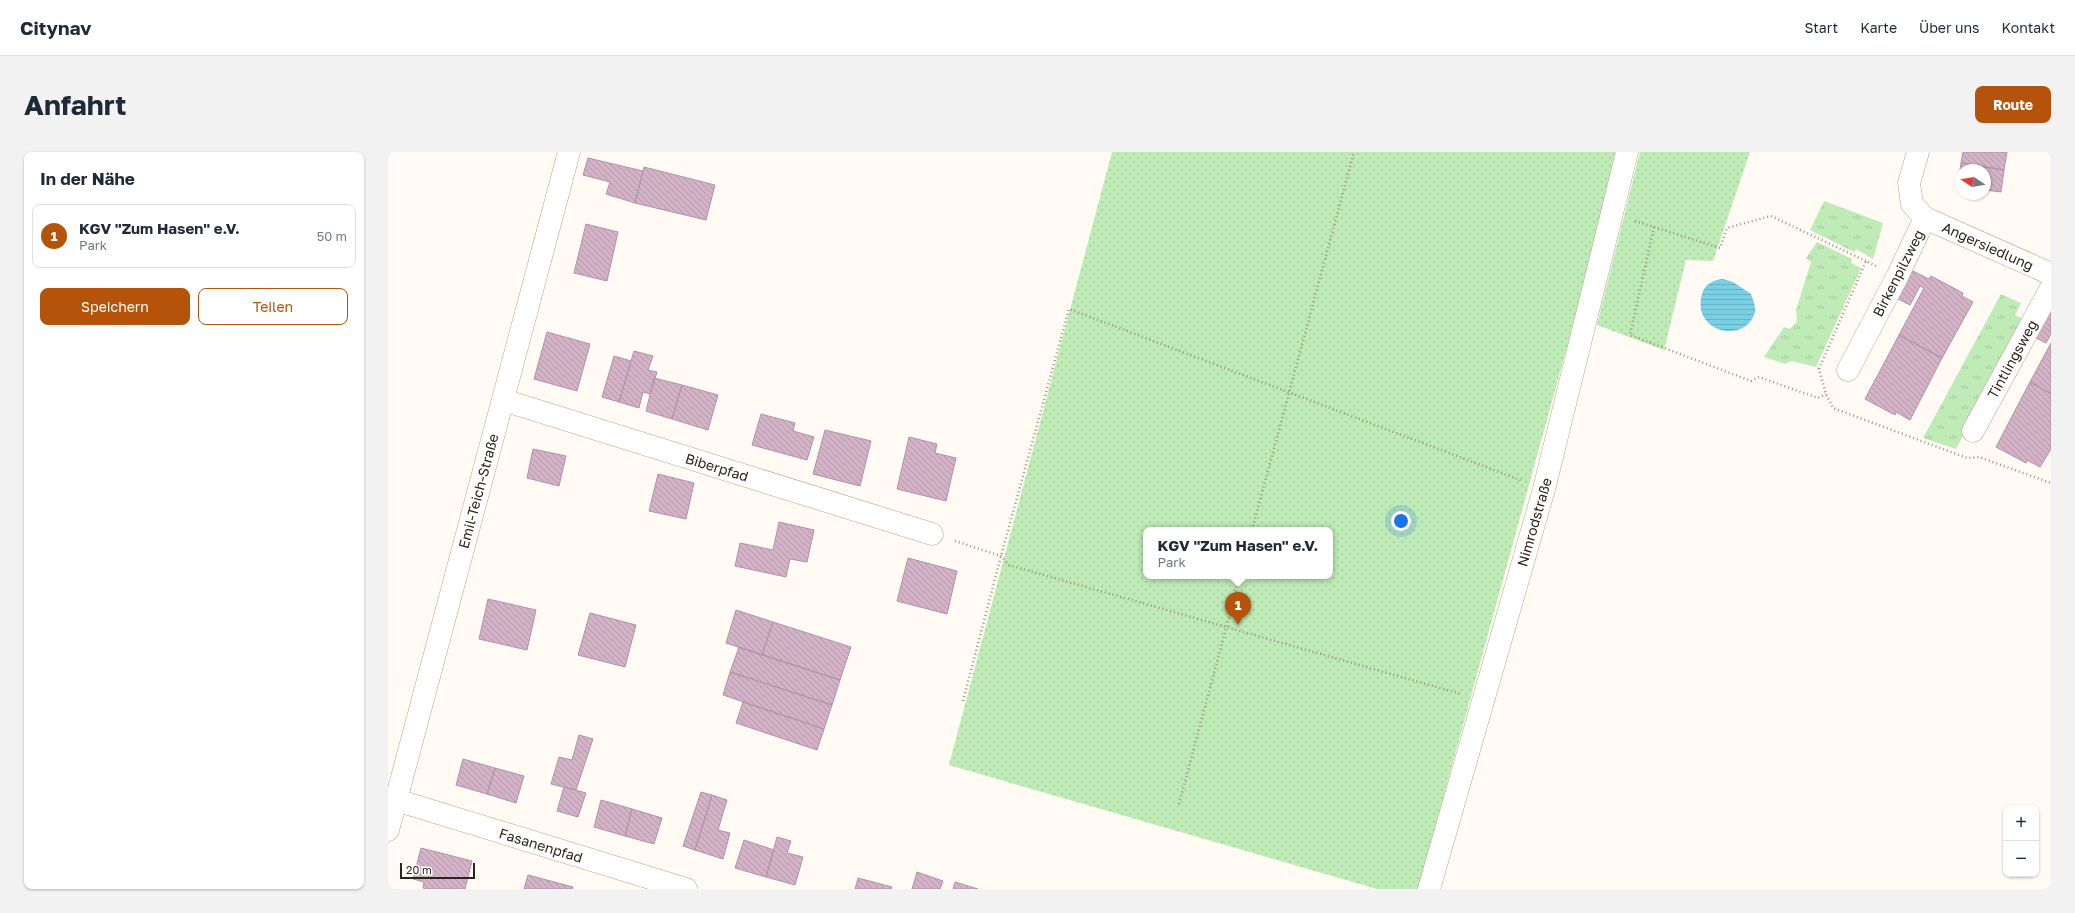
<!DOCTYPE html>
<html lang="de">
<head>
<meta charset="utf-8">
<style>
	body { margin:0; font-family:"Golos Text",sans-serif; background:#f2f2f3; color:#1f2937 }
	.controls { position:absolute; right:12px; bottom:12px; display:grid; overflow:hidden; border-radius:8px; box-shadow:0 1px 3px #0004 }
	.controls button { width:36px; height:36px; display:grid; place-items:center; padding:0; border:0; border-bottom:1px solid #e0e1e3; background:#fff; color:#1f2937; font:20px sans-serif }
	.compass { position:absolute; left:1567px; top:12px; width:36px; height:36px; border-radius:50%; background:#fff; box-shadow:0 1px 3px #0004; rotate:282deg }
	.scale { position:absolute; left:12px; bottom:10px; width:75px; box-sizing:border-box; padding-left:4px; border:2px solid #2d2519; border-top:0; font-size:11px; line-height:14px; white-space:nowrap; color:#2d2519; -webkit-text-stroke:3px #fff; paint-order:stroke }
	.you { position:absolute; left:1013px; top:369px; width:14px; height:14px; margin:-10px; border:3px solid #fff; border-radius:50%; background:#1a73e8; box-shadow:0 0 0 6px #1a73e833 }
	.badge { display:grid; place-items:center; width:26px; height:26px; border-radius:50%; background:#b45309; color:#fff; font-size:13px; font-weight:700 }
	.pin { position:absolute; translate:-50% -33px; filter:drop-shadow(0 1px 2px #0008) }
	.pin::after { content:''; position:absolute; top:21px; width:14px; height:12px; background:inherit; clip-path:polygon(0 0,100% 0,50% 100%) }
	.popup { position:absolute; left:755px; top:375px; width:190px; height:52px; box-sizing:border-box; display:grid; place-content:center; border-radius:8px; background:#fff; filter:drop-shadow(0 1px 3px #0005); font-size:13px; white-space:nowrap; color:#747a83 }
	.popup b { font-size:15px; color:#1f2937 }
	.popup::after { content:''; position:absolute; left:50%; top:100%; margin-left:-8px; border:8px solid transparent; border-top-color:#fff }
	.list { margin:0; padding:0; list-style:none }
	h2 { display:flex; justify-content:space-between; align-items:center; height:52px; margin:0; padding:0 16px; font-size:17px }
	h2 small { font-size:13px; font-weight:400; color:#747a83 }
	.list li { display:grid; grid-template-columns:26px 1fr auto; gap:12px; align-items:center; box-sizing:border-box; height:64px; margin:0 8px 8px; padding:0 8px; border:1px solid #e0e1e3; border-radius:8px }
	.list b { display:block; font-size:15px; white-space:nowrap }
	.list p { margin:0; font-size:13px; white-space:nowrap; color:#747a83 }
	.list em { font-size:13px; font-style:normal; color:#747a83 }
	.actions { display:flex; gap:8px; padding:12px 16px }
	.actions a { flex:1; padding:9px 0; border:1px solid #b45309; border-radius:8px; text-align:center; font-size:14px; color:#b45309 }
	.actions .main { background:#b45309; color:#fff }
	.map { position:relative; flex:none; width:1663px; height:737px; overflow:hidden; border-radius:8px }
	header { display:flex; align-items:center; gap:24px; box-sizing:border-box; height:56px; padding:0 20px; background:#fff; border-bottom:1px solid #e0e1e3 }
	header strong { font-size:19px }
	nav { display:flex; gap:22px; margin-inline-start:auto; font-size:14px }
	.intro { display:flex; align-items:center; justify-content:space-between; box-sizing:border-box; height:96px; padding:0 24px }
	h1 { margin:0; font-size:28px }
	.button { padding:10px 18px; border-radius:8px; background:#b45309; color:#fff; font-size:14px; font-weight:700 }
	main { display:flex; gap:24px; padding:0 24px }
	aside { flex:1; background:#fff; border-radius:8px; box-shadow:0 1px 3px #0004 }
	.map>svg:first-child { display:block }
	.grass { fill:url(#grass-tufts) }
	.garden { fill:url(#garden-dots); fill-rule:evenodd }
	.water { fill:url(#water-rules) }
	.building { fill:url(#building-back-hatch); stroke:#b192a7 }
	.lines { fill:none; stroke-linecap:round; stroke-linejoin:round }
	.street-casing { stroke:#b9a386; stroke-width:23 }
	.path { stroke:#99938a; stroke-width:2.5; stroke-dasharray:1 3; stroke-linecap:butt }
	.street { stroke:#fff; stroke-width:22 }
	.labels { text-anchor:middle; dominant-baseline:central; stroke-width:3.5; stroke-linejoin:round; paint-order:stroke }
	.street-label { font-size:14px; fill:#2d2519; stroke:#fff }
</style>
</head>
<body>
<header>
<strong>Citynav</strong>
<nav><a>Start</a><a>Karte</a><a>Über uns</a><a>Kontakt</a></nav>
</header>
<div class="intro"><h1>Anfahrt</h1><a class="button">Route</a></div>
<main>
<aside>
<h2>In der Nähe<small></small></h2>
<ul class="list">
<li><span class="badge">1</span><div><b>KGV &quot;Zum Hasen&quot; e.V.</b><p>Park</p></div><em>50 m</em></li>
</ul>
<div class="actions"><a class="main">Speichern</a><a>Teilen</a></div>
</aside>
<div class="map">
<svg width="1663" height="737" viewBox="0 0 1663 737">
	<defs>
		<pattern id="grass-tufts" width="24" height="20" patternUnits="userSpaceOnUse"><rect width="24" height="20" fill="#beebb6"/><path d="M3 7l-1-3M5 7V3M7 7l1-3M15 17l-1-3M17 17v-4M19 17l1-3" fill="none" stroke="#a4c99c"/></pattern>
		<pattern id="garden-dots" width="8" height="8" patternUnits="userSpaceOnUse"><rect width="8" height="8" fill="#beebb6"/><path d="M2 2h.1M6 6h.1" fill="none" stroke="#a4c99c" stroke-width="1.8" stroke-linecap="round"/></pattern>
		<pattern id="water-rules" width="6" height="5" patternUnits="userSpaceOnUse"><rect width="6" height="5" fill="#79cfe3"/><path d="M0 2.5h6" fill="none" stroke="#69b2c2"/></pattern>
		<pattern id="building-back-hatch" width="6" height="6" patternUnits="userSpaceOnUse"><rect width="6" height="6" fill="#d3b2c8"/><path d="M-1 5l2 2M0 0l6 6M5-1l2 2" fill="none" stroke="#b599ab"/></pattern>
	</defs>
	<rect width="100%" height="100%" fill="#fffaf4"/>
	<path class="grass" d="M 1436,49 L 1495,71 L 1485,107 L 1468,97 L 1466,100 L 1422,78 Z
		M 1429,90 L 1464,107 L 1463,111 L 1473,116 L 1428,215 L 1403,209 L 1397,212 L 1376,205 L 1396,175 L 1402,177 L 1409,169 L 1408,158 L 1423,110 L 1418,106 Z
		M 1613,142 L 1633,151 L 1627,163 L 1637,168 L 1568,297 L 1535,286 Z"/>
	<path class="garden" d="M 724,0 L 1228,0 L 1183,180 L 1030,737 L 989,737 L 561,613 ZM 758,378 L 942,378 L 942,424 L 758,424 Z
		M 1252,0 L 1362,0 L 1325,109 L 1298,108 L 1276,198 L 1209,173 Z"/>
	<path class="water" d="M 1335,127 L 1345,130 L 1363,142 C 1365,148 1368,155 1367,160 C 1358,193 1303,181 1314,142 C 1317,132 1325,128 1335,127 Z"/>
	<path class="building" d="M 1575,0 L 1619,0 L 1616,18 L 1573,11 Z
		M 200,6 L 255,19 L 247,51 L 218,42 L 222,30 L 195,23 Z
		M 1573,11 L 1616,18 L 1613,40 L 1597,38 L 1597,18 L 1573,18 L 1573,34 L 1570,33 Z
		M 256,15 L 327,33 L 318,68 L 247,51 Z
		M 198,72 L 230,80 L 219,129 L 186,121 Z
		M 1521,117 L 1541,127 L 1543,124 L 1575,141 L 1574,144 L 1585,150 L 1554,206 L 1511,183 L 1536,136 L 1532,134 L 1522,153 L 1506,145 Z
		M 1663,157 L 1663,182 L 1658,191 L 1644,184 Z
		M 159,180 L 202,192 L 189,239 L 146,227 Z
		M 1511,183 L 1554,206 L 1522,268 L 1508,260 L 1507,263 L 1477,247 Z
		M 1663,191 L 1663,242 L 1642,230 Z
		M 246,199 L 265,204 L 260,218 L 269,220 L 262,242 L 255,240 L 251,256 L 231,250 Z
		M 226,204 L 243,209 L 231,250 L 214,245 Z
		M 266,226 L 294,233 L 284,267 L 258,259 Z
		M 1642,230 L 1663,242 L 1663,297 L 1652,315 L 1639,308 L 1638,311 L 1608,295 Z
		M 294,233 L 330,243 L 320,278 L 284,267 Z
		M 373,262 L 407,271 L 405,279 L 426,285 L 419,308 L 364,293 Z
		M 437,278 L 483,289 L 472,334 L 425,322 Z
		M 521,285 L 549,292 L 547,301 L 568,306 L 558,349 L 509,337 Z
		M 145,297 L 178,304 L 171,334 L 139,326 Z
		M 270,322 L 306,331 L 298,367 L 261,359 Z
		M 391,370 L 426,378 L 419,410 L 402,407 L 398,425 L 347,414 L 352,391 L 385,398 Z
		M 520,406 L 569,419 L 559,462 L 509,449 Z
		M 100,447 L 148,458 L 139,498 L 91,487 Z
		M 348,458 L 385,470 L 374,503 L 338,491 Z
		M 202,461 L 248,473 L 237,515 L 190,503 Z
		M 385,470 L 463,495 L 452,528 L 374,503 Z
		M 351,495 L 452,528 L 444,553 L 342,520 Z
		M 342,520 L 444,553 L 436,577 L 335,543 Z
		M 355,550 L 436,577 L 429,598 L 348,571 Z
		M 191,583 L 205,587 L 188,638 L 163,632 L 171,605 L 184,608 Z
		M 75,607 L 107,616 L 99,642 L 68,633 Z
		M 107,616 L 136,624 L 128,651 L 99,642 Z
		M 176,635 L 198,641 L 190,665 L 169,659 Z
		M 313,640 L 324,643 L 307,698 L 295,694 Z
		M 324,643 L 339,648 L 330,678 L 342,681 L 335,707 L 307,698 Z
		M 213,648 L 244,657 L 237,684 L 206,675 Z
		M 244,657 L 274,666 L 266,692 L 237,684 Z
		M 389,685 L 403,689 L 399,701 L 415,705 L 407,733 L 378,725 Z
		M 356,688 L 386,698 L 378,725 L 347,716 Z
		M 33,696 L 84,709 L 77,737 L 38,737 L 35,736 L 36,730 L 25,727 Z
		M 529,720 L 555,729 L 552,737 L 524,737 Z
		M 140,723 L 185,735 L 184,737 L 136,737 Z
		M 470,726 L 504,735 L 503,737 L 467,737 Z
		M 567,730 L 590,737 L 565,737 Z"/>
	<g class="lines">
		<defs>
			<path id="street" d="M 1530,0 L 1521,31 L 1524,52 L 1537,66 L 1663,122
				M 1460,218 L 1509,125 L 1537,66
				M 115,248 L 544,382
				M 1585,279 L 1663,136
				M 8,648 L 298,737
				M 0,678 L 181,0
				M 1041,737 L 1156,337 L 1239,0"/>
		</defs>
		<use href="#street" class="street-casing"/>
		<path class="path" d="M 1247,69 L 1332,96 L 1339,76 L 1383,64 L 1478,109
			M 1266,75 L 1242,183 L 1363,229 L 1371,225 L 1430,246 L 1438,242
			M 1488,114 L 1478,109 L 1431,217 L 1438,242 L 1445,256 L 1579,306 L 1591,305 L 1663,331
			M 864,378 L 966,0
			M 567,389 L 613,404 L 621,413 L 1073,542
			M 575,549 L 613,404 L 681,157 L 1135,329
			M 791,652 L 852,424"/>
		<use href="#street" class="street"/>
	</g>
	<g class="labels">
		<g class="street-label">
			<text transform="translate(1600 94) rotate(24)">Angersiedlung</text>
			<text transform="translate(1510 121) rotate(-63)">Birkenpilzweg</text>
			<text transform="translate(1624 207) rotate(-61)">Tintlingsweg</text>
			<text transform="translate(329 315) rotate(17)">Biberpfad</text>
			<text transform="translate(90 339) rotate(-75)">Emil-Teich-Straße</text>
			<text transform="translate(1146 370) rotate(-74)">Nimrodstraße</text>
			<text transform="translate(153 693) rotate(17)">Fasanenpfad</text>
		</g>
	</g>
</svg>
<div class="controls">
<button>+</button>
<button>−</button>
</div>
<svg class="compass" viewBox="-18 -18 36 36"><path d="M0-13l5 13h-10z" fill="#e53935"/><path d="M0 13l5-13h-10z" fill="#747a83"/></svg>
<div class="scale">20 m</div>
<div class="you"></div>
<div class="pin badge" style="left:850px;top:473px">1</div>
<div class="popup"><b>KGV &quot;Zum Hasen&quot; e.V.</b>Park</div>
</div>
</main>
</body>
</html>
